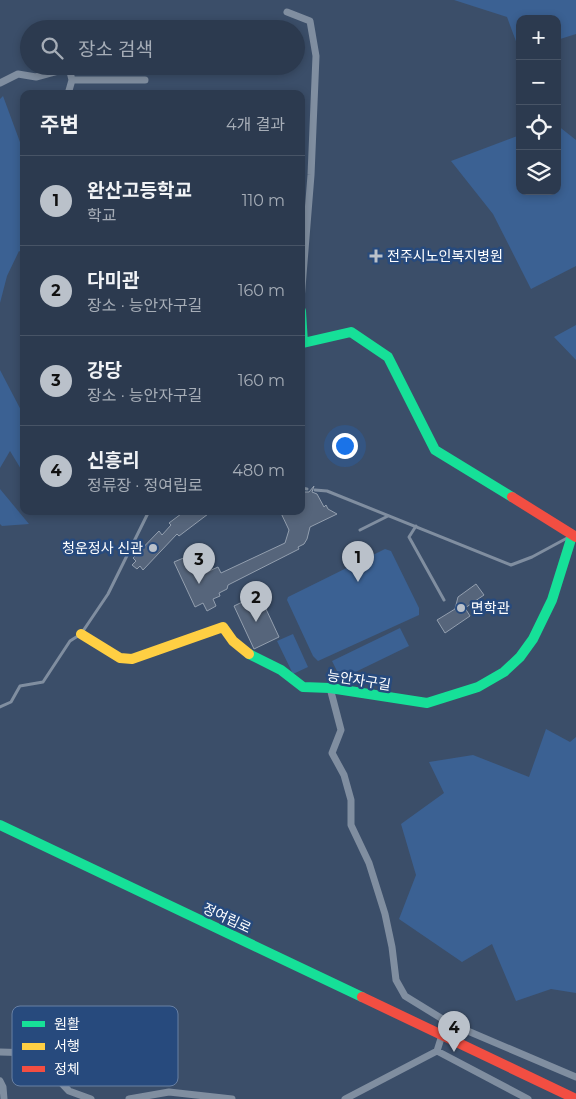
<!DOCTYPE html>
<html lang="ko">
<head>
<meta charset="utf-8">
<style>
	body { margin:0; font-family:Montserrat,"Noto Sans KR",sans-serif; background:#384559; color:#f1f3f6 }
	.controls { position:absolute; right:15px; top:15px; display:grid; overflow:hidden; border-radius:10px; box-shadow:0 2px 8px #0003 }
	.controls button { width:45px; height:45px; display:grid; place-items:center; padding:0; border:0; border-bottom:1px solid #485466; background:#2c3a4f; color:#f1f3f6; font:25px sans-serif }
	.you { position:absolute; left:344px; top:445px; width:18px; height:18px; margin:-12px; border:4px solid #fff; border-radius:50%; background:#1a73e8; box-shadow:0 0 0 8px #1a73e833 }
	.badge { display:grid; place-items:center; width:32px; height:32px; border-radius:50%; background:#bac1ca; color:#111; font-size:16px; font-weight:700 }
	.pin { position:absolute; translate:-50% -41px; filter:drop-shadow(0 1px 2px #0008) }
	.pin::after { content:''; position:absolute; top:26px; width:18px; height:15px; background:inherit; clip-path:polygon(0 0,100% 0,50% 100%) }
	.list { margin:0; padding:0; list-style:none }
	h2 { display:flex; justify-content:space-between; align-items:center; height:65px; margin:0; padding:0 20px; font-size:21px }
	h2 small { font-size:16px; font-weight:400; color:#a6adb7 }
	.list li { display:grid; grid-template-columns:32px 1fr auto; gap:15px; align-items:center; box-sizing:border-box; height:90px; padding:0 20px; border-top:1px solid #485466 }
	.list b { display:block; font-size:19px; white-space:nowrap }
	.list p { margin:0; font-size:16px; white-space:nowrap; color:#a6adb7 }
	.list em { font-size:16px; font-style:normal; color:#a6adb7 }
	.icon { flex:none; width:28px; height:28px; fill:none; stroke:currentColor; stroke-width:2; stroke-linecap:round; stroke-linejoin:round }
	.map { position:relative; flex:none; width:576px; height:1099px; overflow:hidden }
	.search { position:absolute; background:#2c3a4f; box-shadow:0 2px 8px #0003; left:20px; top:20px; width:285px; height:55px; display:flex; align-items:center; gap:12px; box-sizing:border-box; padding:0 18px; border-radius:28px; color:#a6adb7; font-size:19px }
	.panel { position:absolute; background:#2c3a4f; box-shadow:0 2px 8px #0003; left:20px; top:90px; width:285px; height:425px; border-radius:10px }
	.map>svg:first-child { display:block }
	.green { fill:#3b6193 }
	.building { fill:#56657b; stroke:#939faf }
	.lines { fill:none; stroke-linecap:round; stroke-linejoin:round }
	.lane { stroke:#808ea0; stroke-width:3 }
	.street { stroke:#808ea0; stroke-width:7 }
	.fast { stroke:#16e098; stroke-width:10 }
	.slow { stroke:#ffcf43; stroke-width:10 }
	.jam { stroke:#f24e42; stroke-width:10 }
	.poi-dot { fill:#bac1ca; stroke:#274a7d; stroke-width:2 }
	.labels { text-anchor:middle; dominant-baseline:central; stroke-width:5; stroke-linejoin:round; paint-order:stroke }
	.poi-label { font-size:14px; fill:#fff; stroke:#274a7d; text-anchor:start }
	.street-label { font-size:14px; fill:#fff; stroke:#274a7d }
	.key { fill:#274a7d; stroke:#6880a4; stroke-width:1 }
	.key-label { font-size:14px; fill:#fff }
</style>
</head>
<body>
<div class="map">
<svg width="576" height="1099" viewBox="0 0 576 1099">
	<rect width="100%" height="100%" fill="#3b4e69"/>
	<path class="green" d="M 454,0 L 576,0 L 576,34 L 557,40 L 557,19 L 520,19 L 520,52 L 507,17 Z
		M 3,96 L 24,153 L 24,254 L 19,251 L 7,276 L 0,303 L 0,99 Z
		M 557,125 L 576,140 L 576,266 L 531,289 L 493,214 L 451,161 L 520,135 L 520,191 L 557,191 Z
		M 576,325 L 576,360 L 554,337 Z
		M 0,370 L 24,416 L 24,474 L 10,451 L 0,468 Z
		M 0,489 L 29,524 L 2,526 L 0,524 Z
		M 385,549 L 391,551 L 419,608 L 419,615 L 318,661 L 313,656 L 287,600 L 288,597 Z
		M 400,628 L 409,646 L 341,679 L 332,661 Z
		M 293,634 L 308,667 L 293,674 L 277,641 Z
		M 546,729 L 570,742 L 576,737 L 576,993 L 551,989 L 516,1001 L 492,944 L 462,962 L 399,919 L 416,875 L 401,824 L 444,793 L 429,762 L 473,755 L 529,777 Z"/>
	<path class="building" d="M 314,486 L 312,492 L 317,494 L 324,507 L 326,505 L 328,509 L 337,514 L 310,527 L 307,539 L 304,544 L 298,547 L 299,549 L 228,585 L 227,589 L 219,593 L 220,596 L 213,599 L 216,606 L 207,611 L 203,603 L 195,607 L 174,562 L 200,551 L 209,571 L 218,567 L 221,573 L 285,543 L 289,530 L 280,511 L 301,511 L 301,492 L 309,492 Z
		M 185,511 L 212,511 L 179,536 L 177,534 L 143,570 L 140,566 L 137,569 L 132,565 L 136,561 L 133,558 L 159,531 L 162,535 L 171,525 L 169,523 Z
		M 476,584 L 484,595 L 465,608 L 470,616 L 445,633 L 437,620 L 455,609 L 458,597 Z
		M 259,594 L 279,637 L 254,649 L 234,606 Z"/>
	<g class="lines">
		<path class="lane" d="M 301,488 L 307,489
			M 315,490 L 327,491 L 511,565 L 532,557 L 569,537
			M 416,526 L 409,537 L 444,600
			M 360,530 L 388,516
			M 0,707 L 11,702 L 20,686 L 43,682 L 70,641 L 81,634 L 108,594 L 149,511"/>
		<path class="street" d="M 287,12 L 310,21 L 316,56 L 311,175 L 301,300
			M 0,83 L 18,74 L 36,77 L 69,68 L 72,80
			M 68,94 L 72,80 L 145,80
			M 330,688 L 341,730 L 332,753 L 344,775 L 351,800 L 351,825 L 369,863 L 385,914 L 392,947 L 396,980 L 405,996 L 449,1023
			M 437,1051 L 442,1035 L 449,1023 L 576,1077
			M 0,1052 L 33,1053 L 69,1091 L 91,1099
			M 0,1081 L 3,1087 L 4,1099
			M 129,1099 L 169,1092 L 232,1099
			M 345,1099 L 437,1051 L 528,1099"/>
		<path class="fast" d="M 301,311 L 303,343 L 351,332 L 388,357 L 435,450 L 512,497
			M 249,654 L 281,670 L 303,687 L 330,688 L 427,703 L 478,687 L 504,672 L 520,657 L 533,639 L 552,600 L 572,536
			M 0,825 L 362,997"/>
		<path class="slow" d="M 81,634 L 120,658 L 132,659 L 223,627 L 233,641 L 249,654"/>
		<path class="jam" d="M 512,497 L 576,537
			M 362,997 L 576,1099"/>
	</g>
	<g class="poi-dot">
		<path d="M373.5 248.5h5v5h5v5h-5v5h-5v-5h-5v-5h5z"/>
		<circle cx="153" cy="548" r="5"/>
		<circle cx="461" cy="608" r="5"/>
	</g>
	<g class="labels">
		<g class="poi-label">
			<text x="387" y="256">전주시노인복지병원</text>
			<text x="143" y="548" text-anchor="end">청운정사 신관</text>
			<text x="471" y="608">면학관</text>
		</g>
		<g class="street-label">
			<text transform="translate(359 680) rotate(9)">능안자구길</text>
			<text transform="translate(227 918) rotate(25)">정여립로</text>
		</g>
	</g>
	<rect x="12" y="1006" width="166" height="80" rx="8" class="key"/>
	<rect x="22" y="1021" width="23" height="6" fill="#16e098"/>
	<rect x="22" y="1043" width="23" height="7" fill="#ffcf43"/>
	<rect x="22" y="1066" width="23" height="6" fill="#f24e42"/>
	<g class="key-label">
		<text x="54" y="1029">원활</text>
		<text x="54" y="1051">서행</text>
		<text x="54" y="1074">정체</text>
	</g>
</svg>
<div class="controls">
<button>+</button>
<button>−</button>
<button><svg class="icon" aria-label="locate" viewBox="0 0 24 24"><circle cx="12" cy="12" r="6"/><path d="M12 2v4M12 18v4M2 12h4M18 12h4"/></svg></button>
<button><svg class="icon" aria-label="layers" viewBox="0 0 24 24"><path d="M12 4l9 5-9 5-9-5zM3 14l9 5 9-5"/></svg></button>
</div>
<div class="you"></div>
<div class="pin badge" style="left:358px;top:582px">1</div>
<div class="pin badge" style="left:256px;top:622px">2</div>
<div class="pin badge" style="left:199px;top:584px">3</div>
<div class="pin badge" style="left:454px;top:1052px">4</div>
<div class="search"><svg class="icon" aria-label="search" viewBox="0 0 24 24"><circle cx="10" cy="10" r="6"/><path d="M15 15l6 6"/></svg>장소 검색</div>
<section class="panel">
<h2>주변<small>4개 결과</small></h2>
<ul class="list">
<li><span class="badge">1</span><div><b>완산고등학교</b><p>학교</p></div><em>110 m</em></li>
<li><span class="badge">2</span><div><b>다미관</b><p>장소 · 능안자구길</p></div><em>160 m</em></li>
<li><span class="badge">3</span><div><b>강당</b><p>장소 · 능안자구길</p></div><em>160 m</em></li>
<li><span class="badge">4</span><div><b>신흥리</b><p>정류장 · 정여립로</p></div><em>480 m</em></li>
</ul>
</section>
</div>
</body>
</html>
